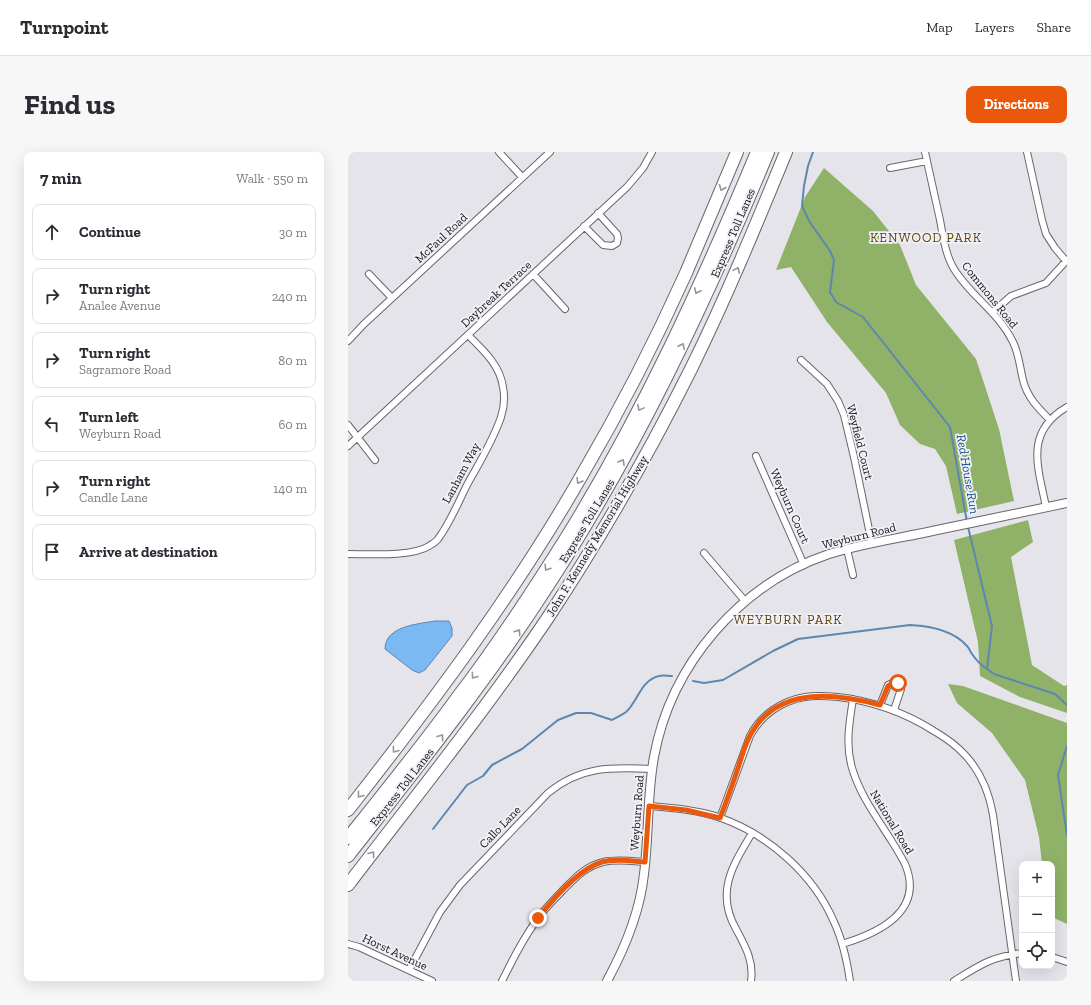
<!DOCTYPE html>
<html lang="en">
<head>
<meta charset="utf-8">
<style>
	body { margin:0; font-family:"Zilla Slab",serif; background:#f7f7f7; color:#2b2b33 }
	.controls { position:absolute; right:12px; bottom:12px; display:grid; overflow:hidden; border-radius:8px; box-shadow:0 4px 16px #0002 }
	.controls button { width:36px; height:36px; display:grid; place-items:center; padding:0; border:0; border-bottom:1px solid #e1e1e2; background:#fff; color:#2b2b33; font:20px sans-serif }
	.stop { position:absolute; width:12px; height:12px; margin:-9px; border:3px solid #ea580c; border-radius:50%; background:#fff }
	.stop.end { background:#ea580c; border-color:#fff; box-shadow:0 1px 4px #0008 }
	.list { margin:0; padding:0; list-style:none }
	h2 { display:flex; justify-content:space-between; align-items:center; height:52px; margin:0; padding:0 16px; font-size:17px }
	h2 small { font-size:13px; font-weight:400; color:#7c7c81 }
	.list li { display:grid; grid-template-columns:26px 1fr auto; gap:12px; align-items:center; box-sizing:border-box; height:56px; margin:0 8px 8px; padding:0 8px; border:1px solid #e1e1e2; border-radius:8px }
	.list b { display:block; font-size:15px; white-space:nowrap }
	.list p { margin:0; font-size:13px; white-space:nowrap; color:#7c7c81 }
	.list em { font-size:13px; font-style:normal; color:#7c7c81 }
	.icon { flex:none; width:22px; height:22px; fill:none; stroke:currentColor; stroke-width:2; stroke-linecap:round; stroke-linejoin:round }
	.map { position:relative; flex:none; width:719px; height:829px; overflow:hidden; border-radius:8px }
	header { display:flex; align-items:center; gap:24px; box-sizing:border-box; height:56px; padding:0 20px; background:#fff; border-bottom:1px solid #e1e1e2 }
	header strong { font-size:19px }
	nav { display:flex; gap:22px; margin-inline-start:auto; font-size:14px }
	.intro { display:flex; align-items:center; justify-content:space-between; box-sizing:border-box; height:96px; padding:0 24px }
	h1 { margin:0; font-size:28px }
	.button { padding:10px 18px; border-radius:8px; background:#ea580c; color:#fff; font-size:14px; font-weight:700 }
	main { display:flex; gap:24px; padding:0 24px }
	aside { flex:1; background:#fff; border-radius:8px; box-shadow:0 4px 16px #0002 }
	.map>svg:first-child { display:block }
	.forest { fill:#8fb168 }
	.water { fill:#7cb8f2; stroke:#5d87b0 }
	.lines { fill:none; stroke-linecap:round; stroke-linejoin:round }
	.stream { stroke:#5d87b0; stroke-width:2 }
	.minor-casing { stroke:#68666c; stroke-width:8 }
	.tertiary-casing { stroke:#68666c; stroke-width:10 }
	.motorway-casing { stroke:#68666c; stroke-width:14 }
	.minor { stroke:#fff; stroke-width:6 }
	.tertiary { stroke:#fff; stroke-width:8 }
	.motorway { stroke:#fff; stroke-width:12 }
	.oneway { stroke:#969596 }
	.route { stroke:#ea580c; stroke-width:5 }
	.labels { text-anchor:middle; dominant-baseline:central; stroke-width:3.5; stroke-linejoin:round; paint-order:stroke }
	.street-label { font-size:12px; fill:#151416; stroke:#f3f1f8 }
	.neighbourhood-label { font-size:13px; letter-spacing:1px; fill:#604108; stroke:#f3f1f8 }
	.water-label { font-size:13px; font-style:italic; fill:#0e5186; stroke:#f3f1f8 }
</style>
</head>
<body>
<header>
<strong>Turnpoint</strong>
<nav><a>Map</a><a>Layers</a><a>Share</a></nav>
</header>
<div class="intro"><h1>Find us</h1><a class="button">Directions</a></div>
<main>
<aside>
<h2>7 min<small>Walk · 550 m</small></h2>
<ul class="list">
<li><svg class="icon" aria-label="ahead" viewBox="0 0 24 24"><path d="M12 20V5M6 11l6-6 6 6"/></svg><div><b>Continue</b></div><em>30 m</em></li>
<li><svg class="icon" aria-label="right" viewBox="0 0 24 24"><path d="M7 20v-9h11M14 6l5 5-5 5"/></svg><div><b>Turn right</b><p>Analee Avenue</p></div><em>240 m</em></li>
<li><svg class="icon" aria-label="right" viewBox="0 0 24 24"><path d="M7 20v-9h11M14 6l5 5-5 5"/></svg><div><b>Turn right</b><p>Sagramore Road</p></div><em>80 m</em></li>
<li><svg class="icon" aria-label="left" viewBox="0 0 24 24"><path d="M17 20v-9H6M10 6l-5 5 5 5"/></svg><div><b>Turn left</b><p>Weyburn Road</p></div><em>60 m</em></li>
<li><svg class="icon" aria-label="right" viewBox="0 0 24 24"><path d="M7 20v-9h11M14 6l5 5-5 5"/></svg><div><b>Turn right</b><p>Candle Lane</p></div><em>140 m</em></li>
<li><svg class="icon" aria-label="arrive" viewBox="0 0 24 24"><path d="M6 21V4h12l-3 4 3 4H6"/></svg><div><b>Arrive at destination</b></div></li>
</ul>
</aside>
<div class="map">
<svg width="719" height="829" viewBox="0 0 719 829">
	<rect width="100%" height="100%" fill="#e6e4eb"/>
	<path class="forest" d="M 476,16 L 525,59 L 552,93 L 568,133 L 628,207 L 651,277 L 666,349 L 609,362 L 598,314 L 587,297 L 572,292 L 552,273 L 538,241 L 479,170 L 443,115 L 428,118 L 457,45 Z
		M 680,368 L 685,390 L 663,405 L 684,513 L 716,534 L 719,533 L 719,561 L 672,545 L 632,524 L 630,490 L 606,388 Z
		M 600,532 L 615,534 L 719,571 L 719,772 L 704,765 L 704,712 L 694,712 L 691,685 L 677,628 L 644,581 L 609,551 Z"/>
	<path class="water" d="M 87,469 L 101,469 L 104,476 L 104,484 L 77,518 L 71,521 L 64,518 L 37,497 C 37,474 70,472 87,469 Z"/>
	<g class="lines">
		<path class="stream" d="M 465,0 L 460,14 L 456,34 L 454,54 L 461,69 L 482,99 L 486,108 L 482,140 L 488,150 L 515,165 L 602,275 L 619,370
			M 620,375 L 644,474 L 639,517 L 646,522 L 707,542 L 719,553
			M 345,529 L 356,531 L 375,528 L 425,499 L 450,487 L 562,473 C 582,474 606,479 619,494 C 621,496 622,499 624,502 C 628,508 633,513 639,517
			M 719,594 L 710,623 L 719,683
			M 85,677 L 119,633 L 135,624 L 144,613 L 174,597 L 210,568 L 228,561 L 243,561 L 264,568 C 269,565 274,563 278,560 C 290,549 293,528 311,524 C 315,523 320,524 324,524"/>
		<defs>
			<path id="minor" d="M 151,0 L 174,25
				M 577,0 C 582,23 587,46 592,68 C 595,85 598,106 608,120 C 625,146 651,161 665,190 C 671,202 672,216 675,228 C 679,245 690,256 702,268
				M 679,0 L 694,68 L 698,82 L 707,96 L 718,109
				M 542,16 L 579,9
				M 236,74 L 255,93 L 264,94 L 269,91 L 270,86 L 269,82 L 250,61
				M 21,122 L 44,146
				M 185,122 L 217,157
				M 645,160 L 663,144 L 698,131 L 719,108
				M 0,189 L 16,172 L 202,0
				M 453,208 L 479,232 L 490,249 L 496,263 L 506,305 L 524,392
				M 0,273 L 27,308
				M 0,294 L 279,35 L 295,16 L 304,0
				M 408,304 L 456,413
				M 698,355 C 690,315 676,280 719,255
				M 499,397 L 505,423
				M 356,401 L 397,449
				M 0,402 C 21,402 64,405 81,394 C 84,392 88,390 90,387 C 102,371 110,351 119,333 C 131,311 145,289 153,265 C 156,256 157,245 155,235 C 152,213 135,198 120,183
				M 532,553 L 540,533 L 547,530 C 551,531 553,532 553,537 L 546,558
				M 301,654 C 325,656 350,658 373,666 C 421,683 466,723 486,770 C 495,789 499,809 502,829
				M 372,666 L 402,584 C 413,563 433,549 457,545 C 468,543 479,544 490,545 C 525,549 556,560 586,579 C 598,586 608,593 617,603 C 633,620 641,640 645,663 L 668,829
				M 0,792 L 11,795 L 84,829
				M 494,792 C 531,781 577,759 557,712 C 553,704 548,696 543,688 C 529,666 513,644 505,619 C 497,595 501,572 505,547
				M 704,805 L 719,810
				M 61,818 L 92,760 L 112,733 L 200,641 C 233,614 263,615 304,617
				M 154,829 C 165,807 176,785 191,765 C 198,755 207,747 215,738 C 227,726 238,714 255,710 C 269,707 283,709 297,710
				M 403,829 C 406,809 397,794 388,777 C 367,740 385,713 404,681
				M 606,829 C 632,813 643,805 674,801"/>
			<path id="tertiary" d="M 259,829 C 277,796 292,760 296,722 C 301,683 299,643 306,605 C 323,512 392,432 481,402 C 516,391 553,386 589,378 C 632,369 676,360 719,351"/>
			<path id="motorway" d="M 0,658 C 84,551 166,442 234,323 C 272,258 307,190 338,121 C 355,81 372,40 389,0
				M 0,686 C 37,640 74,594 109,546 C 149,494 185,439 220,383 C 295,261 354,132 409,0
				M 0,704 C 68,617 137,531 197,438 C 287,301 357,152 420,0
				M 0,733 C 67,645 137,559 199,467 C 252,387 300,303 343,217 C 378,146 408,73 438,0"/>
		</defs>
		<use href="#minor" class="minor-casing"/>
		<use href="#tertiary" class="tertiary-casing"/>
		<use href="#motorway" class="motorway-casing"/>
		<use href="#minor" class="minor"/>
		<use href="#tertiary" class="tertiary"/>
		<use href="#motorway" class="motorway"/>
	</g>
	<defs><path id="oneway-chevron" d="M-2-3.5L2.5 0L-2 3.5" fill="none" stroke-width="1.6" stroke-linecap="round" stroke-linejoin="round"/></defs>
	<g class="oneway">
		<use href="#oneway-chevron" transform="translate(374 36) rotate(113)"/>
		<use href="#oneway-chevron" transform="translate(389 118) rotate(-66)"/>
		<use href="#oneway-chevron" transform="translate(349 139) rotate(115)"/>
		<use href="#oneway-chevron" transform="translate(334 194) rotate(-64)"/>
		<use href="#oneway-chevron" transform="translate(292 256) rotate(118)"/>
		<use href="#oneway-chevron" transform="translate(274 310) rotate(-61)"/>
		<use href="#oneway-chevron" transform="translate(231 329) rotate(121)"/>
		<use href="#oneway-chevron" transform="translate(199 416) rotate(123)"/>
		<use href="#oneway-chevron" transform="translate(170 480) rotate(-56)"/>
		<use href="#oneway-chevron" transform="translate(126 524) rotate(126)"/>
		<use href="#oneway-chevron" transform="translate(93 585) rotate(-53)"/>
		<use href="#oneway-chevron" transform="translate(47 598) rotate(127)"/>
		<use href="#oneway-chevron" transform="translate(12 643) rotate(128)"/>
		<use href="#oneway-chevron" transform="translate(24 702) rotate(-53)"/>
	</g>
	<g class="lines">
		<path class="route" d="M 190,766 C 205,747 230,717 254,710 C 268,706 283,709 297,710 L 301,654 L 338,658 L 372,666 C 379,648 385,631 391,613 C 395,601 398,588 406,577 C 434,534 490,542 532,553 L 540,534 L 547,530 L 550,531"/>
	</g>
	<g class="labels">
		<g class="street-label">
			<text transform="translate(385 81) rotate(-67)">Express Toll Lanes</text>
			<text transform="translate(93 86) rotate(-43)">McFaul Road</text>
			<text transform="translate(148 142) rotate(-43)">Daybreak Terrace</text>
			<text transform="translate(642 143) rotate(51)">Commons Road</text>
			<text transform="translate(512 290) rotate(76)">Weyfield Court</text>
			<text transform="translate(113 321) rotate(-62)">Lanham Way</text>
			<text transform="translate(442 354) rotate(66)">Weyburn Court</text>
			<text transform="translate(239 369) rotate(-59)">Express Toll Lanes</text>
			<text transform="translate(249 384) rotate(-59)">John F. Kennedy Memorial Highway</text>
			<text transform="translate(511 384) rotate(-14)">Weyburn Road</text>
			<text transform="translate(54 635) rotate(-52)">Express Toll Lanes</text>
			<text transform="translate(289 661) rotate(-86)">Weyburn Road</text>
			<text transform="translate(544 670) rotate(59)">National Road</text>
			<text transform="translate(152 675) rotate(-46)">Callo Lane</text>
			<text transform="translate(47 800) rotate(25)">Horst Avenue</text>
		</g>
		<g class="neighbourhood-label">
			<text x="578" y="85">KENWOOD PARK</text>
			<text x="440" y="467">WEYBURN PARK</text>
		</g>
		<g class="water-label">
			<text transform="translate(620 322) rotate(80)">Red House Run</text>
		</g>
	</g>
</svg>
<div class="controls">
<button>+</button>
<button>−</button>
<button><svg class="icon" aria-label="locate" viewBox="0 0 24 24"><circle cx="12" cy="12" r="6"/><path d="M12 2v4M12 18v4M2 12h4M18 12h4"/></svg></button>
</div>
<div class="stop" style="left:550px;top:531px"></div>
<div class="stop end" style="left:190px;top:766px"></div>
</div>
</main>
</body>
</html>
